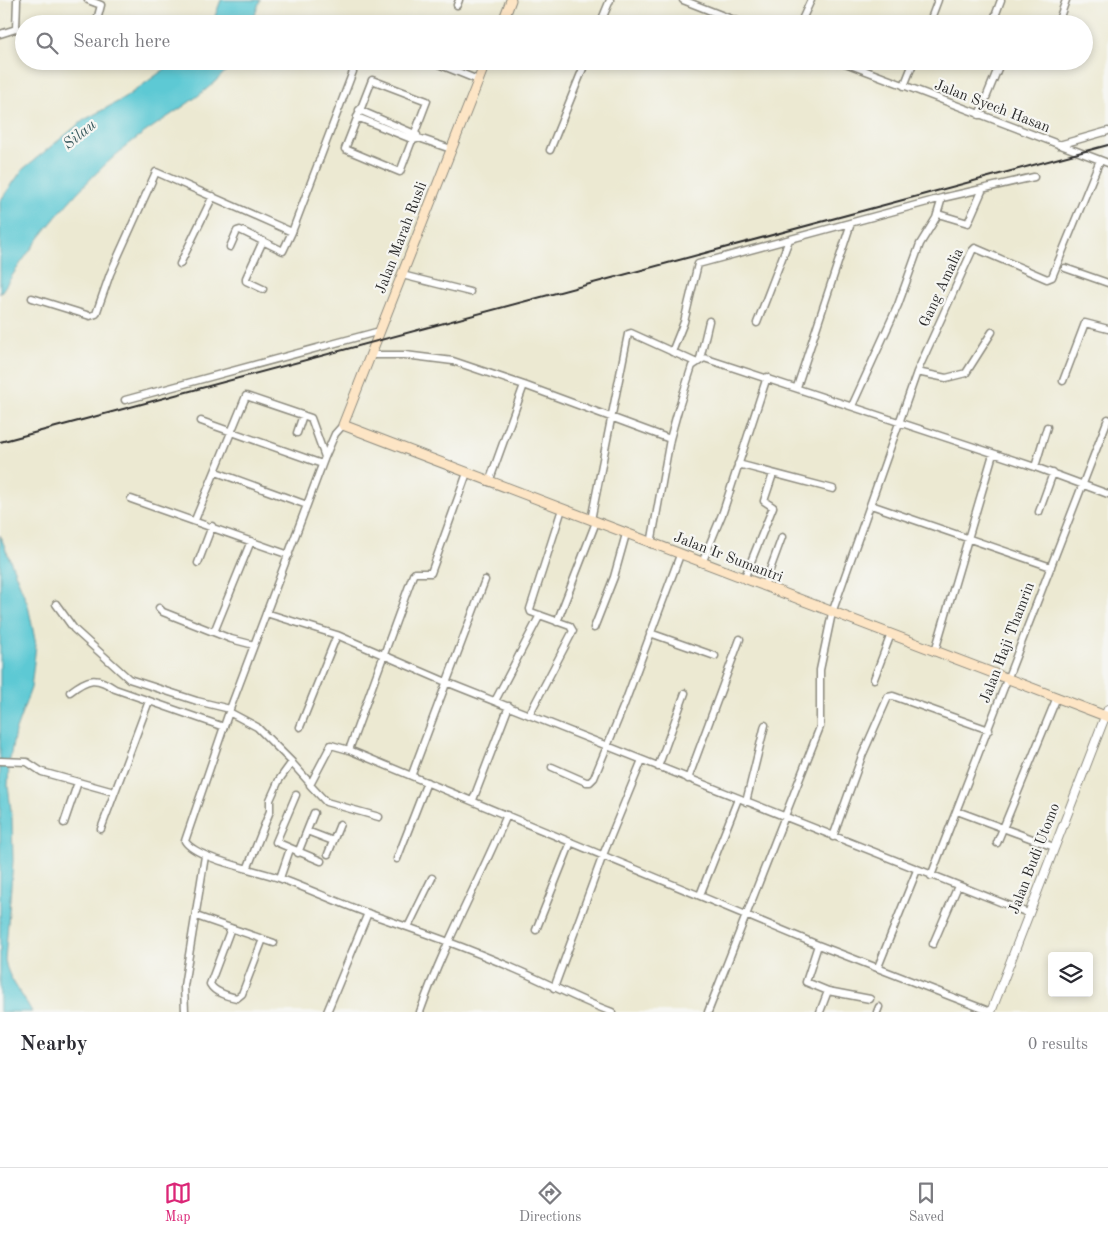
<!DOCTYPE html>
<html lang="en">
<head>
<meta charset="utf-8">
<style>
	body { margin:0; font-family:"Old Standard TT",serif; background:#f2f2f3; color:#2b2b33 }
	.controls { position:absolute; right:15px; bottom:15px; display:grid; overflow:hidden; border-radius:5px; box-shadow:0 2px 8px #0003 }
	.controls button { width:45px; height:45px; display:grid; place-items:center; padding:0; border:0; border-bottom:1px solid #e1e1e2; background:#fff; color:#2b2b33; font:25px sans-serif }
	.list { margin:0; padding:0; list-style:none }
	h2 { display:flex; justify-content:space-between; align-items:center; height:65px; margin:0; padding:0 20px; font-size:21px }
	h2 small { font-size:16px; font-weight:400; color:#7c7c81 }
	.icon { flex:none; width:28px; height:28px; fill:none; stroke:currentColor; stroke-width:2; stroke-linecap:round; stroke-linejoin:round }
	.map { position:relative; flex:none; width:1108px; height:1012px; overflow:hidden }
	.search { position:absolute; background:#fff; box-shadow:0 2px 8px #0003; left:15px; right:15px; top:15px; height:55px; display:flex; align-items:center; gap:12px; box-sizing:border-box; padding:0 18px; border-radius:28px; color:#7c7c81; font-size:19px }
	.sheet { height:155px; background:#fff }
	nav { display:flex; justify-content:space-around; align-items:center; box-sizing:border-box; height:70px; border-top:1px solid #e1e1e2; background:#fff; font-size:14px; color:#7c7c81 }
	nav a { display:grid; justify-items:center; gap:2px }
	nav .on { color:#db2777 }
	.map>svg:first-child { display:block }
	.water { fill:#5dc9d4; stroke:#447a80 }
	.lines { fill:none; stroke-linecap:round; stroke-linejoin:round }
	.minor-casing { stroke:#8c8a7e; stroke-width:9 }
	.tertiary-casing { stroke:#8c8a7e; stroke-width:10 }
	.secondary-casing { stroke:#8c8a7e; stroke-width:11 }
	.minor { stroke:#fff; stroke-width:6 }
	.tertiary { stroke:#fff; stroke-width:8 }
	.secondary { stroke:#fde5c5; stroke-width:9 }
	.rail { stroke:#2b2b2b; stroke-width:2 }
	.labels { text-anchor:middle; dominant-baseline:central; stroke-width:4.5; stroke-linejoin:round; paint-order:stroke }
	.street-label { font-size:15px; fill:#2b2b2b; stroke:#f6f6f2 }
	.water-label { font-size:16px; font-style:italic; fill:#3a5a5e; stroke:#f6f6f2 }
</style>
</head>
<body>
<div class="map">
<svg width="1108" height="1012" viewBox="0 0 1108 1012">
	<rect width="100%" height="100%" fill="#f6f6f2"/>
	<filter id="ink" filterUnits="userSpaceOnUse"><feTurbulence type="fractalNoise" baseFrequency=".02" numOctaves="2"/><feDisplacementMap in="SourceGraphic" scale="10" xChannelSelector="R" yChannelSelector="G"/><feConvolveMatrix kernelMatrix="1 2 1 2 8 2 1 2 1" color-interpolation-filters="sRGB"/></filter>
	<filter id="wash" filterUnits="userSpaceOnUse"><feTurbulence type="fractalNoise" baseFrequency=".0096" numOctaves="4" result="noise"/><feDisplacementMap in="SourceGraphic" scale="20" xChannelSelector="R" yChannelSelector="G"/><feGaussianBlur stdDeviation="1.12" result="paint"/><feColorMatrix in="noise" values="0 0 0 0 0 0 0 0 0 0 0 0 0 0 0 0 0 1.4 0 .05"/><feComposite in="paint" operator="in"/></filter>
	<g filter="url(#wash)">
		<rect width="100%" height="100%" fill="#ece9d2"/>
		<path class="water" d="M 221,0 L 260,0 L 252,24 L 212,24 Z
			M 176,61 L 234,61 C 208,97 157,120 123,149 C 74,190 35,240 0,294 L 0,201 L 23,169 L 84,120 L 123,99 Z
			M 0,535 L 28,605 L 36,645 L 31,688 L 15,732 L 9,764 L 8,786 L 12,818 L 13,861 L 5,960 C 8,980 23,994 32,1012 L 0,1012 Z"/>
	</g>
	<g filter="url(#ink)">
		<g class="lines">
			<defs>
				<path id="minor" d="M 88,0 L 101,5 L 96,24
					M 683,0 L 744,24
					M 457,5 L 459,0
					M 1060,17 L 1066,0
					M 994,19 L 1001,0
					M 600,24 L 610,0
					M 800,24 L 811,0
					M 929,24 L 938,0
					M 0,34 L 16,29 L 17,0
					M 431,61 L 478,80
					M 840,61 L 1108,163
					M 372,80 L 427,101 L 400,172 L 345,149 Z
					M 904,86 L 914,61
					M 359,110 L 417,135
					M 979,115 L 1001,61
					M 357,117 L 414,140 L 419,138 L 451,149
					M 1059,145 L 1108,131
					M 550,150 L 586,61
					M 938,214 L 968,223 L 982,191
					M 263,241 L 246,278 L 246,281 L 263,289
					M 230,247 L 237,231 L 240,230 L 283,251 L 292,232
					M 180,264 L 213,196
					M 1065,268 L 1108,283
					M 402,275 L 470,292
					M 32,298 L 90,316 L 96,314 L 110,274 L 156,172 L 292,232 L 357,61
					M 757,323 L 789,240
					M 672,352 L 684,322 L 698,264 L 942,198 L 1034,177
					M 371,355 L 405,355 L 453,361 L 524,385 L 670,439
					M 700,359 L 709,321
					M 917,372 L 946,378 L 966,373 L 992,332
					M 1063,381 L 1085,323 L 1108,329
					M 797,387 L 851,223
					M 125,400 L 380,331
					M 852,406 L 898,305 L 920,244 L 936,218 L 942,198
					M 201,421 L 322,464
					M 343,425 L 335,434 L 325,457 L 230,709 L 185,841 C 196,859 257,870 279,878 C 309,889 339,903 370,914 C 419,931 468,948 515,969 C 548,983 578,1000 612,1012
					M 297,433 L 303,415
					M 738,464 L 833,489
					M 1035,467 L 1047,427
					M 216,472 L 307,505
					M 467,473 L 431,573 L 415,573 L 413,575 L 349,750 L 818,945 L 991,1012
					M 489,482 L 524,385
					M 131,499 L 289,555
					M 871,505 L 1051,567
					M 1039,512 L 1053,473
					M 195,520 L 246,396 L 311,418 L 325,457
					M 591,520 L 628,334 L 631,333 L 695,362
					M 651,544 L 670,439 L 678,410 L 692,366 L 704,358 L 1035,467 L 1108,494
					M 198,563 L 212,526
					M 702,563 L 723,512 L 767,377
					M 744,579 L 773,507 L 764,501 L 773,474
					M 764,586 L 782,537
					M 56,604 L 74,629 L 129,679 L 197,701 L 230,709
					M 159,608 L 163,612 L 231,639 L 254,645
					M 266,613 L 337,635 L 446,682 L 1028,913
					M 557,622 L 596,522
					M 594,628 L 614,577 L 626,534
					M 214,632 L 251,541
					M 650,633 L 715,656
					M 935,651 L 993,454
					M 874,679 L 891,634
					M 70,692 C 88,678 96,676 115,689 L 224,727
					M 495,701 L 540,615
					M 229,712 L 257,727 L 292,762 L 279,780 L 270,800 L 270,811 L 248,867
					M 529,715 L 573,631 L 570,626 L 531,612 L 530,609 L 562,509
					M 300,727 L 337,635
					M 349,750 L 331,745 L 310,785 L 326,802 L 379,817
					M 0,761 L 27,762 L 42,772 L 78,782
					M 292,763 L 309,782
					M 552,767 L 586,782 L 590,782 L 594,778 L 624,705 L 680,555
					M 658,767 L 685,693
					M 412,774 L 485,580
					M 688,779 L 740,639
					M 296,795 L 276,842 L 321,861
					M 473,800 L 509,706
					M 746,802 L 765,725
					M 957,811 L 1054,847
					M 64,823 L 78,782 L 114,792
					M 101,829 L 149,701
					M 307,831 L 333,841
					M 833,837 L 862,756 L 888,697 L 893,696 L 989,730
					M 997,843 L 1057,697
					M 298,853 L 314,813
					M 328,854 L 340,824
					M 397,859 L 427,782
					M 931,876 L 1108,419
					M 280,878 L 290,849
					M 700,895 L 738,799
					M 196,916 L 274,943
					M 408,927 L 432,878
					M 231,928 L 210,984 C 215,993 227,996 237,998 L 242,994 L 263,939
					M 536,930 L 571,842
					M 933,944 L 958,886
					M 818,945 L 806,982 L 828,991 L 870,999
					M 878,967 L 917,870
					M 554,988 L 603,855 L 642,760
					M 185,1012 L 184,986 L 205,856
					M 327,1012 L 368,913
					M 420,1012 C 444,944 479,881 507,815
					M 708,1012 L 820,727 L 820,670 L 832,613 L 917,372 L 972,251 L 975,248 L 1047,279 L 1052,277 L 1100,160
					M 820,1012 L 828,991
					M 877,1012 L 879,1007"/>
				<path id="tertiary" d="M 991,1012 L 1108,709"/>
				<path id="secondary" d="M 502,24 L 511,0
					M 486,61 L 343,425 L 1108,717"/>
			</defs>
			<use href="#minor" class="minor-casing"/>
			<use href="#tertiary" class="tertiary-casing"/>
			<use href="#secondary" class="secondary-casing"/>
			<use href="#minor" class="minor"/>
			<use href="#tertiary" class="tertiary"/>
			<use href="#secondary" class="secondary"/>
			<path class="rail" d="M 0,442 L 1108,145"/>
		</g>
	</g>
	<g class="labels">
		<g class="street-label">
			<text transform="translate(992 107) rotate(21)">Jalan Syech Hasan</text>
			<text transform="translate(402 238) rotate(-69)">Jalan Marah Rusli</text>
			<text transform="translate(942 288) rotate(-65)">Gang Amalia</text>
			<text transform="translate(728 558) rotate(21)">Jalan Ir Sumantri</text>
			<text transform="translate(1008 643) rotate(-69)">Jalan Haji Thamrin</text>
			<text transform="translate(1035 859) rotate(-69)">Jalan Budi Utomo</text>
		</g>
		<g class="water-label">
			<text transform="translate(80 135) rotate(-39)">Silau</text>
		</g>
	</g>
</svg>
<div class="controls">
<button><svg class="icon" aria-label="layers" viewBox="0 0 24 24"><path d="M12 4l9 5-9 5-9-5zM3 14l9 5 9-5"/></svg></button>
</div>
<div class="search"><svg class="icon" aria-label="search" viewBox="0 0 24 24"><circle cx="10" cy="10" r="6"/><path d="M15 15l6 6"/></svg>Search here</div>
</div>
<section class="sheet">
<h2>Nearby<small>0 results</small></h2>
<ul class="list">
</ul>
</section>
<nav>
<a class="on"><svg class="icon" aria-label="map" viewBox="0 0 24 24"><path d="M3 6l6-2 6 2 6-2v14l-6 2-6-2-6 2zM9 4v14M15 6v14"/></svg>Map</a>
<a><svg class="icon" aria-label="directions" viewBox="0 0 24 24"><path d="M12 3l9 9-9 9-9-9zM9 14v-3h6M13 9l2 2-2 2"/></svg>Directions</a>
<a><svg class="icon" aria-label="saved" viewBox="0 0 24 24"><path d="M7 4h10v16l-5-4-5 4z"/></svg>Saved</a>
</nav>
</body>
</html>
